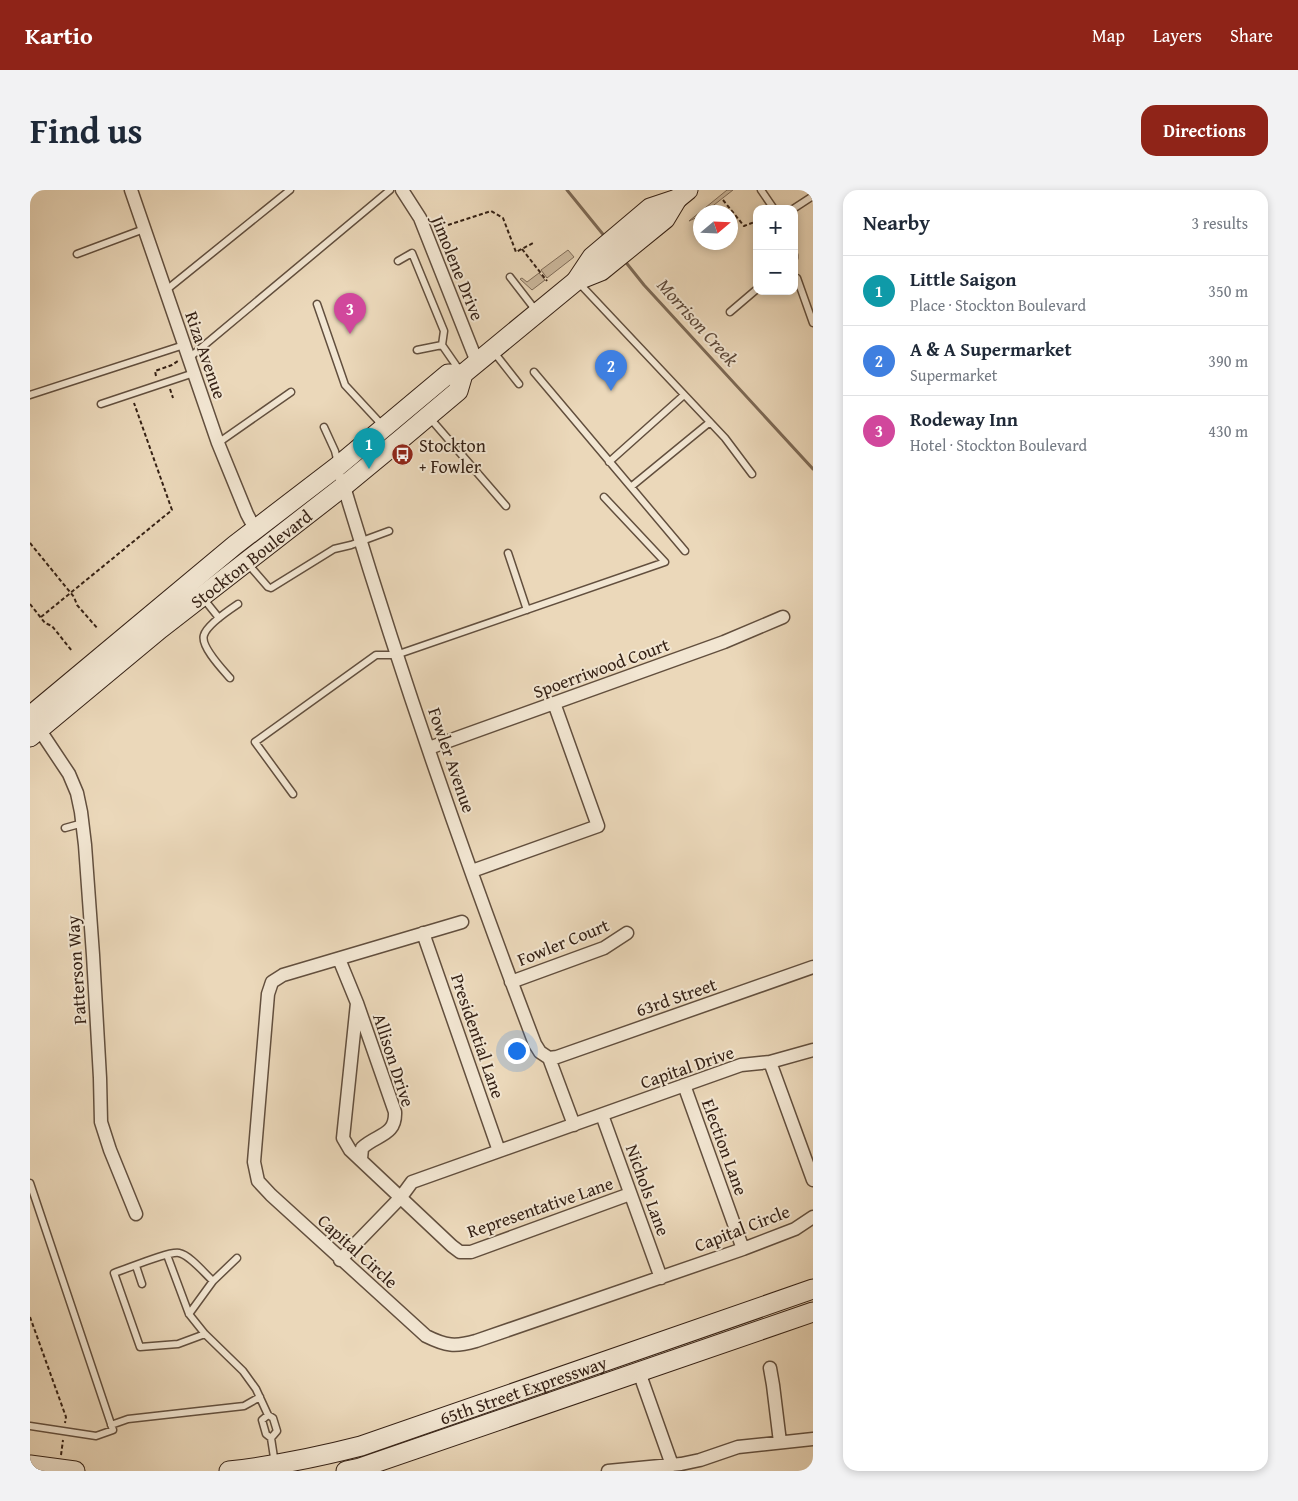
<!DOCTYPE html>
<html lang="en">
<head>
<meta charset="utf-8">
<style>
	body { margin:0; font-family:"Gentium Book Plus",serif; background:#f2f2f3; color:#1f2937 }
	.controls { position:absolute; right:15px; top:15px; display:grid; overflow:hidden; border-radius:10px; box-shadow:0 2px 8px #0003 }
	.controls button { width:45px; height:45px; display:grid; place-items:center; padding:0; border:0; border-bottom:1px solid #e0e1e3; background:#fff; color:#1f2937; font:25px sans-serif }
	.compass { position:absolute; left:663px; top:15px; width:45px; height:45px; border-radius:50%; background:#fff; box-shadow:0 2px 8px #0003; rotate:71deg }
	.you { position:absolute; left:486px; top:860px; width:18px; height:18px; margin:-12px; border:4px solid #fff; border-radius:50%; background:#1a73e8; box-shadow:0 0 0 8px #1a73e833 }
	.badge { display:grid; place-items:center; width:32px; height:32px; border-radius:50%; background:#8f2418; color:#fff; font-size:16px; font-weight:700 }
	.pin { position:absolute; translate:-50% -41px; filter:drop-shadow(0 1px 2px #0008) }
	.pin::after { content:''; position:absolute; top:26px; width:18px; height:15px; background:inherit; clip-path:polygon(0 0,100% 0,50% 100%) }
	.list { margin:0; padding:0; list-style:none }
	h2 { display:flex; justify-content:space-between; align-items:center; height:65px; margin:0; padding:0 20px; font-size:21px }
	h2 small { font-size:16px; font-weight:400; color:#747a83 }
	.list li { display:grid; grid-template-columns:32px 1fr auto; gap:15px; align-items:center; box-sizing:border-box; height:70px; padding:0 20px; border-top:1px solid #e0e1e3 }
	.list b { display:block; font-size:19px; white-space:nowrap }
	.list p { margin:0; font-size:16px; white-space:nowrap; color:#747a83 }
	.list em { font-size:16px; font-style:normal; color:#747a83 }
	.map { position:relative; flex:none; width:783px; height:1281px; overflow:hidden; border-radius:15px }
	header { display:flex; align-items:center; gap:30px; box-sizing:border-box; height:70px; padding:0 25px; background:#8f2418; color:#fff }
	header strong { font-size:24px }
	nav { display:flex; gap:28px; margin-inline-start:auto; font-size:18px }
	.intro { display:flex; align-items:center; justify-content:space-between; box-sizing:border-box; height:120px; padding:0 30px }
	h1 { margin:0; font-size:35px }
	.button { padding:12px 22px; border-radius:15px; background:#8f2418; color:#fff; font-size:18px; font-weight:700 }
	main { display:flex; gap:30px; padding:0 30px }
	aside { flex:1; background:#fff; border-radius:15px; box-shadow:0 2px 8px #0003 }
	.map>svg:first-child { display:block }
	.green { fill:#ccb99e; stroke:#806d5a }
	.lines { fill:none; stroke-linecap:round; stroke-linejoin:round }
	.stream { stroke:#7d6a56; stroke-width:3 }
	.service-casing { stroke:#624f3e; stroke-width:9 }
	.minor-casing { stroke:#624f3e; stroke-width:15 }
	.secondary-casing { stroke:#352115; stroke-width:21 }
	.path { stroke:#352115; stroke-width:2; stroke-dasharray:4 2.5; stroke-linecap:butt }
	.service { stroke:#f2e6d2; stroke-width:6 }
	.minor { stroke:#f2e6d2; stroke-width:12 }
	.secondary { stroke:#f2e6d2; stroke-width:19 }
	.labels { text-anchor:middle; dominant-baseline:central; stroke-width:4; stroke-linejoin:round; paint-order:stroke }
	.street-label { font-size:18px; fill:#352115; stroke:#f2e6d2 }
	.poi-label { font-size:18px; fill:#352115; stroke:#f2e6d2; text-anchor:start }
	.water-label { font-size:19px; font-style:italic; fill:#5f4b3b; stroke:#f2e6d2 }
</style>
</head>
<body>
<header>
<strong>Kartio</strong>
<nav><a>Map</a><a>Layers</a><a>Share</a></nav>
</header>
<div class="intro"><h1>Find us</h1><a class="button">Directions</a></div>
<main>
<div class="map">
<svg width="783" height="1281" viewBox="0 0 783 1281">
	<rect width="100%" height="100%" fill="#ebd8ba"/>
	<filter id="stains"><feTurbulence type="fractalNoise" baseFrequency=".004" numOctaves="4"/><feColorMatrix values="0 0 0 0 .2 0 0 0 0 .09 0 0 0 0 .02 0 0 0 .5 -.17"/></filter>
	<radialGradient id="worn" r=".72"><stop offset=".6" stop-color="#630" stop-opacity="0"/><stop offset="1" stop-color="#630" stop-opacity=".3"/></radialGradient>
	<path class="green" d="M 697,0 L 703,0 L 675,22 L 671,22 L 670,26 L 659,31 Z
		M 538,60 L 544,67 L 517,88 L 511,80 Z
		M 509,83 L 515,90 L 502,100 L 490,89 L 492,88 L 497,92 Z"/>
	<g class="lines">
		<path class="stream" d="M 537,0 L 576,48
			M 594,70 L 614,95 L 783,279"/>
		<defs>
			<path id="service" d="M 731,0 L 744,19
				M 763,19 L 783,6
				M 47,64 L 114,39
				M 764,65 L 764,68
				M 368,71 L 382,63 L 414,141 L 412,155 L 430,181
				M 480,87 L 507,122
				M 767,88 L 783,133
				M 549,93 L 695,248 L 722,284
				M 135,101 L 260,0
				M 287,114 L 315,195 L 353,236
				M 700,122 L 727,99
				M 387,160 L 412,155
				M 463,161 L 489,194
				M 159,168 L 360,0
				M 504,182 C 554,242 605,301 655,361
				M 0,205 L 154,155
				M 71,214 L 164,183
				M 399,227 L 476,316
				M 294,237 L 305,261 L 308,273
				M 188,253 L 261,202
				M 579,272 L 654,205
				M 602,296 L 680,232
				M 478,363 L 497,420
				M 218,374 L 238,397 L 241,398 L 304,359 L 321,355 L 359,341
				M 173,408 L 189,428
				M 200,488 C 193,480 170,456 174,445 C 177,435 199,420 208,414
				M 263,604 L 225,552 L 346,465 L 366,465 L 635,372 L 574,307
				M 35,638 L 53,633
				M 0,993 L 83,1240 L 66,1246 L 0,1236
				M 137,1065 L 159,1124 L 175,1144 L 213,1181 L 226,1199 L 238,1225 L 243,1228 L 247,1241 L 241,1248
				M 106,1076 L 112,1094
				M 159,1124 L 183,1091 L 207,1068
				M 175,1144 L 148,1154 L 110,1157 L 84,1083 C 97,1079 138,1061 149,1063 C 160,1065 175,1084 183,1091
				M 238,1225 L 232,1230 L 236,1244 L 241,1248 L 245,1274
				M 81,1235 L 98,1229 L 214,1216 L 230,1207"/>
			<path id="minor" d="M 101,0 L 188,253 L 217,324 L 225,339
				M 372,0 L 390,28 L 447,172
				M 312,290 C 369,480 434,668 505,854 L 510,862 L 519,868
				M 9,539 L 39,584 L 47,603 L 51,622 L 55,655 L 63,765 L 70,888 L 71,932 L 80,960 L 106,1024
				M 399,558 L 694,452 L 753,427
				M 442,681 L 568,636 L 524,513
				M 432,732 L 253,785 L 242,792 L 238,804 L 224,972 L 228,991 L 241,1005 L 396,1146 C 416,1156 425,1157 446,1151 L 713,1059 L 765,1039 L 783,1027
				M 393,743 L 469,961
				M 309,769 L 327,813 L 365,922 C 366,946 347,944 332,958 L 331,969
				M 481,792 L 574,758 L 597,743
				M 327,813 L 313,948 L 320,960 L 422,1056 L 430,1062 L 441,1062 L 600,1004
				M 519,868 L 527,867 L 783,777
				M 519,868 L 544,935
				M 740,872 L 783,990
				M 654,895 L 713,1059
				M 572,925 L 631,1088
				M 310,1070 L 371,1007 L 382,992 L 711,875 L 740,872 L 783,860
				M 740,1178 L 743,1195 L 750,1252
				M 609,1182 L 642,1275
				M 578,1281 L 651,1274 L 670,1270 L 708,1257 L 783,1249"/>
			<g id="secondary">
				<path d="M 546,91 L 562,67 L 620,18 L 647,9 L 658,0"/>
				<path d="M 0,526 L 205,355 L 308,276 L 418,184 L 433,184"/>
				<path id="s1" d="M 0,547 L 130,439 L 314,296 L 371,249 L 428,201 L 433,184 L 546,91 L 571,81 L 635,29 L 647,9"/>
				<path d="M 0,1275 L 45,1281"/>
				<path id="s2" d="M 199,1281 C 244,1276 288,1267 331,1256 L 783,1099"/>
				<path d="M 316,1281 L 330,1278 L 783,1122"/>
			</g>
		</defs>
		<use href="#service" class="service-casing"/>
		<use href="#minor" class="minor-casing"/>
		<use href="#secondary" class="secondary-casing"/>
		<path class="path" d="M 693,10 L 714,36 L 727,31
			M 418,35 L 461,21 L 473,28 L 486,62 L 505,52
			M 492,59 L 517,91
			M 126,186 L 125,181 L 142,175 L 148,171
			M 140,199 L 143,208
			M 0,353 L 44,407 L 47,415 L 68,439
			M 0,414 L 15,433 L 22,436 L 42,461
			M 11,427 L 142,320 L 104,213
			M 0,1127 L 36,1227 L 35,1233
			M 31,1265 L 33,1250"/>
		<use href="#service" class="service"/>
		<use href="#minor" class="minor"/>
		<use href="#secondary" class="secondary"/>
	</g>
	<defs>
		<symbol id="bus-disc" viewBox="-11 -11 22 22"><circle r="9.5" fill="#8f2418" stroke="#f2e6d2"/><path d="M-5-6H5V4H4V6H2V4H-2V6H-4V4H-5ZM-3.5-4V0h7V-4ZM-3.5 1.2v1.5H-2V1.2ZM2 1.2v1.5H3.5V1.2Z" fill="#fff"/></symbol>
	</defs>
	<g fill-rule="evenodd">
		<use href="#bus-disc" x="360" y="252" width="25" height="25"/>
	</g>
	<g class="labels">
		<g class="street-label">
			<text transform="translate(428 78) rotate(68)">Jimolene Drive</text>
			<text transform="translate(176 165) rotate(71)">Riza Avenue</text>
			<text stroke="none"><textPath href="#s1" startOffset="284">Stockton Boulevard</textPath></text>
			<text transform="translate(571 478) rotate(-20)">Spoerriwood Court</text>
			<text transform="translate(422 570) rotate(71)">Fowler Avenue</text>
			<text transform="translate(533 752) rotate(-22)">Fowler Court</text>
			<text transform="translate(46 780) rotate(-94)">Patterson Way</text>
			<text transform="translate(646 807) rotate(-19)">63rd Street</text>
			<text transform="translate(448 846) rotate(71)">Presidential Lane</text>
			<text transform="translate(364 870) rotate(72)">Allison Drive</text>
			<text transform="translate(657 877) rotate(-19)">Capital Drive</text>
			<text transform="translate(695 957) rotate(70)">Election Lane</text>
			<text transform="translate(618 1000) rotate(70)">Nichols Lane</text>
			<text transform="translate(510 1017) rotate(-19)">Representative Lane</text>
			<text transform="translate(712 1038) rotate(-21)">Capital Circle</text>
			<text transform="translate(328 1061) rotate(42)">Capital Circle</text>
			<text stroke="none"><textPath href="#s2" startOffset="306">65th Street Expressway</textPath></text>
		</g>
		<g class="poi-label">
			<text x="389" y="255">Stockton<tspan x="389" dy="21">+ Fowler</tspan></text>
		</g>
		<g class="water-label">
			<text transform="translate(668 132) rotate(48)">Morrison Creek</text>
		</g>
	</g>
	<rect width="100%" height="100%" filter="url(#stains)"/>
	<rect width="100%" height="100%" fill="url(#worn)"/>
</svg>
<div class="controls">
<button>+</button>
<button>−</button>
</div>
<svg class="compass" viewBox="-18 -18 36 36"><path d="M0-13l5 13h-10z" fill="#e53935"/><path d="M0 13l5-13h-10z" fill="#747a83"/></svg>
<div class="you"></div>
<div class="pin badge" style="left:339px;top:279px;background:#0f9aa8">1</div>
<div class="pin badge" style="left:581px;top:201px;background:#3f7fe0">2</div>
<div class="pin badge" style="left:320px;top:144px;background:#d1479c">3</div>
</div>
<aside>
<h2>Nearby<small>3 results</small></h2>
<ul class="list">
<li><span class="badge" style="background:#0f9aa8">1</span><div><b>Little Saigon</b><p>Place · Stockton Boulevard</p></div><em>350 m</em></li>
<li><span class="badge" style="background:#3f7fe0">2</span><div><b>A &amp; A Supermarket</b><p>Supermarket</p></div><em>390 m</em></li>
<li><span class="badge" style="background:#d1479c">3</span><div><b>Rodeway Inn</b><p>Hotel · Stockton Boulevard</p></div><em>430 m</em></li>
</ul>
</aside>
</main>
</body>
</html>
